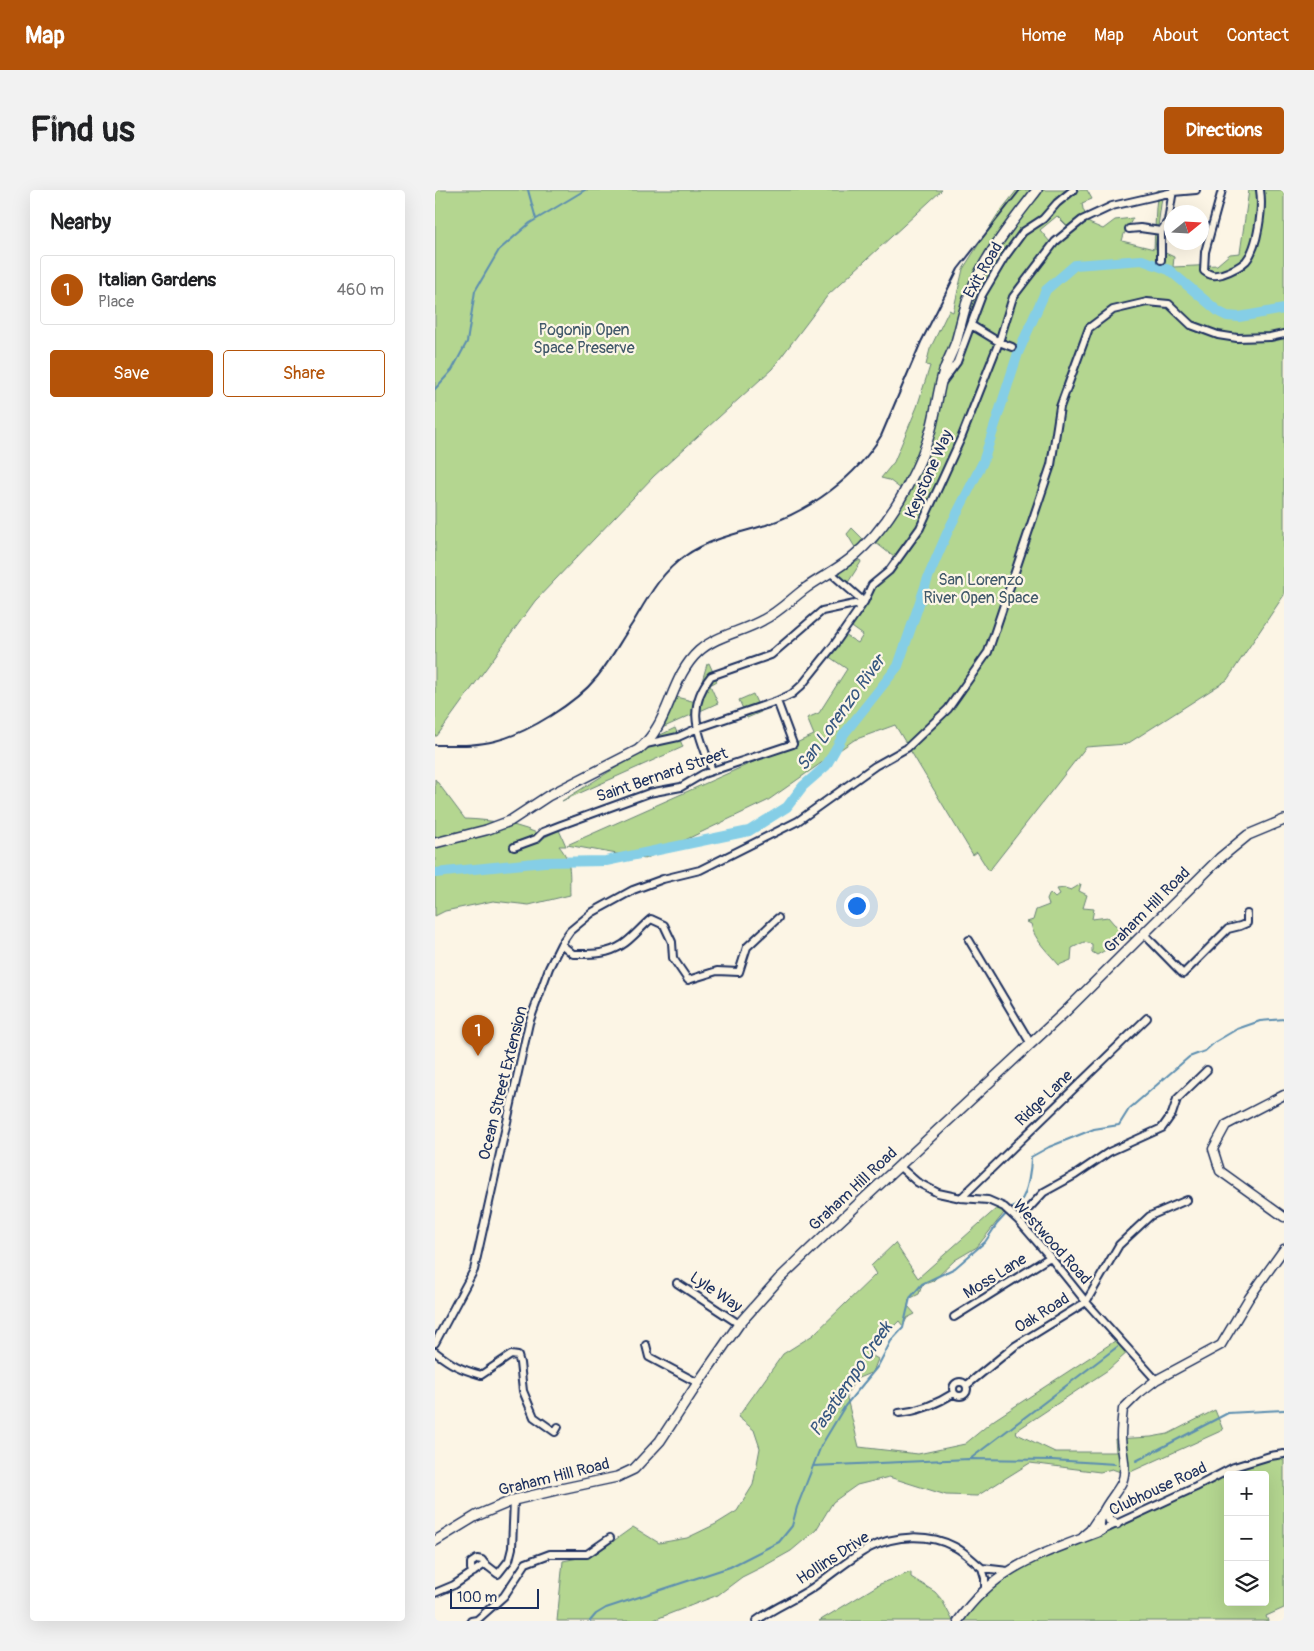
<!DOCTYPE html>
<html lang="en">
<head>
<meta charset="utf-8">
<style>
	body { margin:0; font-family:Pangolin,sans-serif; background:#f2f2f2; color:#202124 }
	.controls { position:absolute; right:15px; bottom:15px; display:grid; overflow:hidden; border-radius:5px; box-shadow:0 5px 20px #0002 }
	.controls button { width:45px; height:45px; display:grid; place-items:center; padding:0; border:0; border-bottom:1px solid #e0e0e0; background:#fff; color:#202124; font:25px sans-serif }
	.compass { position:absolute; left:729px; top:15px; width:45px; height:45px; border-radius:50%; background:#fff; box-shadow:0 5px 20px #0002; rotate:72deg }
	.scale { position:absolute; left:15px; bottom:12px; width:89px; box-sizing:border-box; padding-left:5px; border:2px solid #1b2f5e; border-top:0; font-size:14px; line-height:18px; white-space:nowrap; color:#1b2f5e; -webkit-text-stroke:4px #fcf5e5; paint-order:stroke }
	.you { position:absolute; left:421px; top:715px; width:18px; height:18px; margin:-12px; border:4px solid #fff; border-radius:50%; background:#1a73e8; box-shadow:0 0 0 8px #1a73e833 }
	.badge { display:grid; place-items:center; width:32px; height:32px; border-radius:50%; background:#b45309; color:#fff; font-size:16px; font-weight:700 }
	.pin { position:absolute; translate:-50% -41px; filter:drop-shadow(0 1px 2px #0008) }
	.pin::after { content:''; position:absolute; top:26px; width:18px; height:15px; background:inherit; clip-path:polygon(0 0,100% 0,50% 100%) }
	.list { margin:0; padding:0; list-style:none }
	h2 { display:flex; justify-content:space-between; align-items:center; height:65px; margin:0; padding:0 20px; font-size:21px }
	h2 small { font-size:16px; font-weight:400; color:#757577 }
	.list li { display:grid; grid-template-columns:32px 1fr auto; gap:15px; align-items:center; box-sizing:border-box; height:70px; margin:0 10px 10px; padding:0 10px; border:1px solid #e0e0e0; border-radius:5px }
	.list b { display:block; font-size:19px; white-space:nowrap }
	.list p { margin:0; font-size:16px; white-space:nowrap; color:#757577 }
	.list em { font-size:16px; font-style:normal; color:#757577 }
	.actions { display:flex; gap:10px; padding:15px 20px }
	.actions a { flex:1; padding:11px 0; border:1px solid #b45309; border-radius:5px; text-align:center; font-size:18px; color:#b45309 }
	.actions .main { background:#b45309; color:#fff }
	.icon { flex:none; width:28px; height:28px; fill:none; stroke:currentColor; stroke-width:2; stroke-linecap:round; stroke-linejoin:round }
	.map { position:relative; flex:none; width:849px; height:1431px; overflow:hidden; border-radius:5px }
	header { display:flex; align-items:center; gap:30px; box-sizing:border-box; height:70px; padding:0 25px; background:#b45309; color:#fff }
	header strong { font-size:24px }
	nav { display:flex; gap:28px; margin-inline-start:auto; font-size:18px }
	.intro { display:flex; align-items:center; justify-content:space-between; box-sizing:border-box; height:120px; padding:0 30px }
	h1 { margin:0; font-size:35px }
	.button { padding:12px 22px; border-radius:5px; background:#b45309; color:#fff; font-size:18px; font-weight:700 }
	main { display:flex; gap:30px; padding:0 30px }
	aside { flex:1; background:#fff; border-radius:5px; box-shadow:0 5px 20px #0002 }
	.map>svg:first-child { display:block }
	.green { fill:#b4d690; stroke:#688277; fill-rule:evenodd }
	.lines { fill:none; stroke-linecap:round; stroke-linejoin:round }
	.stream { stroke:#5b8eb0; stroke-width:2 }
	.river { stroke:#85cee6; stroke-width:10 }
	.minor-casing { stroke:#1b2f5e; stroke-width:10 }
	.tertiary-casing { stroke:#1b2f5e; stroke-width:11 }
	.secondary-casing { stroke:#1b2f5e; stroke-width:12 }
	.minor { stroke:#fcf5e5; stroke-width:6 }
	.tertiary { stroke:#fcf5e5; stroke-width:8 }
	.secondary { stroke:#fcf5e5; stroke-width:9 }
	.rail { stroke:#1b2f5e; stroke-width:2 }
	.labels { text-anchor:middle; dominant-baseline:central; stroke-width:4.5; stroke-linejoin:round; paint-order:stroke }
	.street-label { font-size:16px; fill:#1b2f5e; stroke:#fcf5e5 }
	.park-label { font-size:16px; fill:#41596a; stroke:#fcf5e5 }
	.water-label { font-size:18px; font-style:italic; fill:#365780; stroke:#fcf5e5 }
</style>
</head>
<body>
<header>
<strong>Map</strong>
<nav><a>Home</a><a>Map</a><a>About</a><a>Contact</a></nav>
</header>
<div class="intro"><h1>Find us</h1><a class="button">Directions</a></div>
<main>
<aside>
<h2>Nearby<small></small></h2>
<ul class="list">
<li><span class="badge">1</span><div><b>Italian Gardens</b><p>Place</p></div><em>460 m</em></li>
</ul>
<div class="actions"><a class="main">Save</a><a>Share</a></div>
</aside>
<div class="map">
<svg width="849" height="1431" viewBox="0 0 849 1431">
	<rect width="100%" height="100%" fill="#fcf5e5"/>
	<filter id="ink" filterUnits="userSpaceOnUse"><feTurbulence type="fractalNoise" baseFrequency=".02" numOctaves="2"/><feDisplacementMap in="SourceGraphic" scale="10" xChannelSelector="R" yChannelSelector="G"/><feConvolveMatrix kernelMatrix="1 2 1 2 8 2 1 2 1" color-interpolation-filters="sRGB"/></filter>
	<g filter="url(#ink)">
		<path class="green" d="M 0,0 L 507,0 L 393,105 L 337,179 L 219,286 L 100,411 L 2,546 L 0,546 Z
			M 582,0 L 652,0 L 657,9 L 647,13 L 648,19 L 654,33 L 668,39 L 680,30 L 698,28 L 689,44 L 687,51 L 719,59 L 721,17 L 723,0 L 728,0 L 720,58 L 739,67 L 738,77 L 782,75 L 795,64 L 805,63 L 814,0 L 849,0 L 849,405 L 792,490 L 692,554 L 651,557 L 554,681 L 542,662 L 538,665 L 460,535 L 419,550 L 332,611 L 210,669 L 132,655 L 379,545 L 372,528 L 384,523 L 412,479 L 393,466 L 408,444 L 423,453 L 428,445 L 414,435 L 459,367 L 441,353 L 474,305 L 454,290 L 446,288 L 459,272 L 482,217 L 495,176 L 491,175 L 495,159 L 514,120 L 518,122 L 528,79 L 563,24 ZM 622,26 L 632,36 L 615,52 L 605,40 Z
			M 417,338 L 436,357 L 424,364 L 412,344 Z
			M 425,370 L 426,372 L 412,394 L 401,383 Z
			M 274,473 L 282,491 L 275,495 L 283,513 L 227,538 L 241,507 L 261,512 L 272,474 Z
			M 318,504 L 326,522 L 312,528 L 304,510 Z
			M 240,538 L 248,557 L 127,611 L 198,567 L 219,548 Z
			M 0,589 L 30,629 C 56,630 86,634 110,647 L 124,640 L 131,656 L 124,656 C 138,673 134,685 135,705 L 94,715 L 58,711 L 10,721 L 0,726 Z
			M 646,694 L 644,701 L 652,705 L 648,718 L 659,719 L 657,729 L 673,727 L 679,734 L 701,751 L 689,745 L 681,754 L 662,765 L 657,762 L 657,754 L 649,752 L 637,758 L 636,770 L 624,775 C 614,763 599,750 596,734 L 592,732 L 598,730 L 601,720 L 614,715 L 612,710 L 615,703 L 620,708 L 625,704 L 622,699 L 630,698 L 636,700 Z
			M 569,1017 L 569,1023 L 542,1057 L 520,1070 L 498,1091 L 487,1095 L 484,1104 L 474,1109 L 473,1116 L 480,1124 L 472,1128 L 468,1136 L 464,1131 L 454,1141 L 439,1147 L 431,1162 L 443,1169 L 438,1182 L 421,1189 L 413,1202 L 410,1200 L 424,1257 L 483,1264 L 530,1254 L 559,1230 L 683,1149 L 694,1161 L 673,1180 L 581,1241 L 582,1244 L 620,1262 L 681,1262 L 680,1249 L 716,1247 L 733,1244 L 780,1220 L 788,1240 L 691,1284 L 677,1279 L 665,1282 L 595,1273 L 542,1306 L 511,1305 L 454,1287 L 422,1295 L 398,1312 L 381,1340 L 356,1361 L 331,1375 L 307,1387 L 283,1405 L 216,1431 L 122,1431 L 128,1371 L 159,1365 L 198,1337 L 224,1353 L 252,1348 L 281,1334 L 302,1321 L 318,1295 L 325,1258 L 319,1240 L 303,1227 L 348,1164 L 378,1145 L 441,1084 L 436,1076 L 460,1053 L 483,1088 L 562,1018 Z
			M 849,1267 L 849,1418 L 831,1426 L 833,1431 L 526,1431 L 542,1411 L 571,1384 L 791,1281 L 827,1270 ZM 793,1285 L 830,1285 L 830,1412 L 793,1412 Z
			M 476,1382 L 476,1387 L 500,1402 L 507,1410 L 518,1431 L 384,1431 L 445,1394 Z"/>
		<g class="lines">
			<path class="stream" d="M 93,0 L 101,29
				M 0,199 L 17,180 L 32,152 L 40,101 L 64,60 L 95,33 L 150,0
				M 575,1020 C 578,1017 582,1015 585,1012 C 593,1002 596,979 596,967 L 614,957 L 659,939 L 684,935 L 694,919 L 754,867 L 770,861 L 780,852 L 802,839 L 825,831 L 849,829
				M 535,1269 L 682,1157
				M 701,1271 L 793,1223 L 849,1220
				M 378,1276 L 534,1269 L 617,1270 L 680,1274
				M 155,1431 L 161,1424 L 171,1418 L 295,1377 L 344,1352 L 357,1336 L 362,1317 L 386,1256 L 410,1216 L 443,1176 L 456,1151 L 468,1138 L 475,1108 L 487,1094 L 520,1078 L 550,1052 L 562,1034 L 572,1023"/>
			<path class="river" d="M 0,683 L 109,672 L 171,671 L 314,641 L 352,617 L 368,596 L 391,576 L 409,544 L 463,476 L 494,385 L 513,341 L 548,272 L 583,163 L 611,100 L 640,75 L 707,70 L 734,80 L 784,122 L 792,126 L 804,127 L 849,119"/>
			<defs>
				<path id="minor" d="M 787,0 L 770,62 L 769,81 C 776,86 780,86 787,84 C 796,81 805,77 811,71 C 823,57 828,18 825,0
					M 694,39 L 705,38 L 726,41
					M 726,70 L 726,41 L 733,31 L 738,0
					M 536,135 L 564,152 L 577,157
					M 508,191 L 522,172 L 547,105 L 569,68 L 588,42 L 608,29 L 622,13 L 638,0
					M 395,382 L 429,412
					M 211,554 L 243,547 L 263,538 L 342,511 L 357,504 L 367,495 L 399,455 L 429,412 L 437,395 L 454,381 L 485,338 L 527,246 L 564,152 L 578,107 L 620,52 L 647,30 L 677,16 L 738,2 L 761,0
					M 277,581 C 265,545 249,520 276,486 L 336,465 L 387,421 L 429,412
					M 79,657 L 101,649 L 108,642 L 126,635 L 214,603 L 246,597 L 268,584 L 358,554 L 342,511
					M 709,744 L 748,784 L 793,739 L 805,736 L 812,733 L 812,724
					M 534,750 L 596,854
					M 126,754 L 138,764 C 155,764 172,765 187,755 C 197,749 206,737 216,729 L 229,735 L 237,752 L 238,768 L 253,790 L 282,781 L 304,782 L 312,757 L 343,728
					M 465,977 L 482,992 L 503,1003 L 526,1008 L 553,1010 L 569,1017 L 583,1030 L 615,1067 L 651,1112 L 721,1190
					M 526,1008 L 712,828
					M 583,1030 L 609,1002 L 640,985 L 674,962 L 727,938 L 737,924 L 742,909 L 772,880
					M 242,1093 L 304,1134
					M 519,1127 L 615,1067
					M 0,1153 L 39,1080 L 94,833 L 114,778 L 126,754 L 135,741 L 158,722 L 198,700 L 228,689 L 265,680 L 363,631 L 440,576 L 472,558 L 513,519 L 553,462 L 616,275 L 625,217 L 654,138 L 678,120 L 712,112 L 734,114 L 756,135 L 783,145 L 802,148 L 835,147 L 849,144
					M 211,1155 L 214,1167 L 263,1193
					M 0,1162 C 17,1175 25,1179 46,1185 L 76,1165 L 83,1166 L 85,1173 L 88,1201 L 99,1227 L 120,1242 L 123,1237
					M518 1199a7 7 0 1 1 14 0a7 7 0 1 1-14 0Z
					M 532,1195 L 580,1156 L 651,1112 L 684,1055 L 715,1026 L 752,1010
					M 464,1223 C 484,1221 502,1214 519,1203
					M 666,1341 L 761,1297 L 799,1277 L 835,1266 L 849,1264
					M 39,1382 L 36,1379 L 36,1373 L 42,1369 L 47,1370 L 50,1374
					M 550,1398 L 550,1388 L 547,1378 L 573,1381
					M 0,1403 L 19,1395 L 50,1374 L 63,1384 L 74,1370 L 77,1358 L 79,1310
					M 36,1431 L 42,1430 L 69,1406 L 91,1373 L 115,1364 L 152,1364 L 175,1348
					M 321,1431 C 338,1418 359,1410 377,1398 C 396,1385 414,1369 434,1358 C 460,1345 494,1343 520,1357 C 530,1362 538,1371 547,1378"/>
				<path id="tertiary" d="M 849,905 L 791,935 L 778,959 L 785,981 L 849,1027
					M 673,1316 L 672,1323 L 675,1331 L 682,1334
					M 649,1345 L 655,1340 L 665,1325
					M 523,1431 C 562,1375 606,1365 666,1341 C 660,1323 680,1307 687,1292 C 693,1278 686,1260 686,1246 C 686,1237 687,1228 688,1219 L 703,1204 L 721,1190 L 786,1155 L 814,1108 L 849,1059"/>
				<path id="secondary" d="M 0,653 L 51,640 L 75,631 L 113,606 L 203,560 C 236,534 234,488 264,461 C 282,445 307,442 328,430 C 344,422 356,409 371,398 C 385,388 401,380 415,369 C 439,350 459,322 473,295 C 482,278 491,258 496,239 C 501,221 503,202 508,184 C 511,173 517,163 521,152 C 526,135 529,117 536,101 C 551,64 578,31 602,0
					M 0,1351 L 41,1326 L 79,1310 L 121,1300 L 182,1287 L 199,1279 L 225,1251 L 263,1193 L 304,1134 L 344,1089 L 392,1043 L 631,821 L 785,668 L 813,645 L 849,630"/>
			</defs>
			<use href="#minor" class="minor-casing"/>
			<use href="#tertiary" class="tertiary-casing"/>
			<use href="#secondary" class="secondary-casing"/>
			<use href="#minor" class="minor"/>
			<use href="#tertiary" class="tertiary"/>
			<use href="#secondary" class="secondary"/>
			<path class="rail" d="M 0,555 C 20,555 41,556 60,551 C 93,543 141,513 162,487 C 175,471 185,452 197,434 C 212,409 226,382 250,366 C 274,349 304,343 331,335 C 376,320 421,287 446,246 L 486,152 L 523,79 L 585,0"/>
		</g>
	</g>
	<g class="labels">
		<g class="street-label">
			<text transform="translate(548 80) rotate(-60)">Exit Road</text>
			<text transform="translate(494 284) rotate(-66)">Keystone Way</text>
			<text transform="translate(227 585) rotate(-19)">Saint Bernard Street</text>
			<text transform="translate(712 720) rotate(-45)">Graham Hill Road</text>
			<text transform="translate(68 893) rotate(-76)">Ocean Street Extension</text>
			<text transform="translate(609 908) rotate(-44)">Ridge Lane</text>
			<text transform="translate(418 999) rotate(-43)">Graham Hill Road</text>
			<text transform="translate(617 1052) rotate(48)">Westwood Road</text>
			<text transform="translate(560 1086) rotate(-32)">Moss Lane</text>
			<text transform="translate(281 1102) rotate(34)">Lyle Way</text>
			<text transform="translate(607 1123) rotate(-32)">Oak Road</text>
			<text transform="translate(119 1287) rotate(-14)">Graham Hill Road</text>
			<text transform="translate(723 1299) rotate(-25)">Clubhouse Road</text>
			<text transform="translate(398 1368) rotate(-33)">Hollins Drive</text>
		</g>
		<g class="park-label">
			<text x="149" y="140">Pogonip Open<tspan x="149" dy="18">Space Preserve</tspan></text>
			<text x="546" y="390">San Lorenzo<tspan x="546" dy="18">River Open Space</tspan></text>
		</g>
		<g class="water-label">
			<text transform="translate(406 523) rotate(-54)">San Lorenzo River</text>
			<text transform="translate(416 1189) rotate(-56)">Pasatiempo Creek</text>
		</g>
	</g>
</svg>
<div class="controls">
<button>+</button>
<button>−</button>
<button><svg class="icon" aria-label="layers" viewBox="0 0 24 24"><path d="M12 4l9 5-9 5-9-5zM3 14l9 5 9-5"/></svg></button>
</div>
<svg class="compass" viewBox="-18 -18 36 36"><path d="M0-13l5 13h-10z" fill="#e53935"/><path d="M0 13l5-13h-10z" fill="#757577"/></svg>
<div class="scale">100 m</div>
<div class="you"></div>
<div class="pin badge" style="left:43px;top:866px">1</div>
</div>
</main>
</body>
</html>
